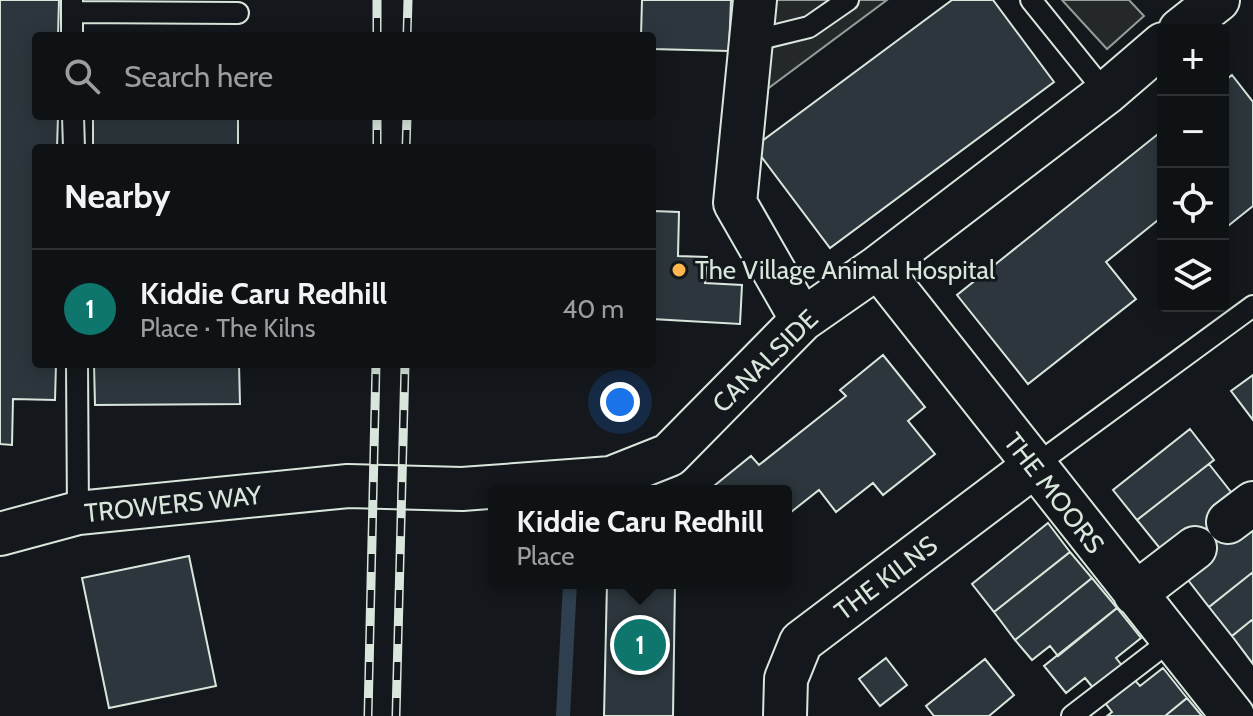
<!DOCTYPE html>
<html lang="en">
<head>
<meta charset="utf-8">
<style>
	body { margin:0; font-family:Cabin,sans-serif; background:#1d2022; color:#f1f3f6 }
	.controls { position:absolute; right:24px; top:24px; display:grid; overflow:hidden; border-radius:8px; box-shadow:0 4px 20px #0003 }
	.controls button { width:72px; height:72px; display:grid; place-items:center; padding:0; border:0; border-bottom:2px solid #2f3234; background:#0f1215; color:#f1f3f6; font:40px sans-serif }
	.you { position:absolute; left:620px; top:402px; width:28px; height:28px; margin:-20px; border:6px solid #fff; border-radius:50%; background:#1a73e8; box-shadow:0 0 0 12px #1a73e833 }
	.badge { display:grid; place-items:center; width:52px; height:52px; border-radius:50%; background:#0f766e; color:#fff; font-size:26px; font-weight:700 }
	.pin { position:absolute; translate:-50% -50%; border:4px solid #fff; box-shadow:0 2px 8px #0006 }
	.popup { position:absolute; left:488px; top:485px; width:304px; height:104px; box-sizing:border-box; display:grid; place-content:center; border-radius:8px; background:#0f1215; filter:drop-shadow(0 2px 6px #0005); font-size:26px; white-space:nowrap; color:#9b9ea0 }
	.popup b { font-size:30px; color:#f1f3f6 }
	.popup::after { content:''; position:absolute; left:50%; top:100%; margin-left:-16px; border:16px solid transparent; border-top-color:#0f1215 }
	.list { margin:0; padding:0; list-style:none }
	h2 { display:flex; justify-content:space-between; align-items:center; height:104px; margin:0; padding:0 32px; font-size:34px }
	h2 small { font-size:26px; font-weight:400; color:#9b9ea0 }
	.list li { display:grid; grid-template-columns:52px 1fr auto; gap:24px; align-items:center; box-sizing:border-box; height:120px; padding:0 32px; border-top:2px solid #2f3234 }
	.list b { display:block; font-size:30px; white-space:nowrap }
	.list p { margin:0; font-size:26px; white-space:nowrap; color:#9b9ea0 }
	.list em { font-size:26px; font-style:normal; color:#9b9ea0 }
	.icon { flex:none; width:44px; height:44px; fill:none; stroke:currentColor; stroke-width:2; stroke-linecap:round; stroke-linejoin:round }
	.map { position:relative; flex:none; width:1253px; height:716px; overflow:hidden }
	.search { position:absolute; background:#0f1215; box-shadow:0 4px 20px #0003; left:32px; top:32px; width:624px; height:88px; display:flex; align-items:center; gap:20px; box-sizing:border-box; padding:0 28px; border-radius:8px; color:#9b9ea0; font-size:30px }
	.panel { position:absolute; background:#0f1215; box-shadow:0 4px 20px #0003; left:32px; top:144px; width:624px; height:224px; border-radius:8px }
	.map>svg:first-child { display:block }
	.parking { fill:#24282b; stroke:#939e99; stroke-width:2 }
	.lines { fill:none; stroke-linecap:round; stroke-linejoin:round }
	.stream { stroke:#2f3f4d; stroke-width:14 }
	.building { fill:#2c363c; stroke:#d8e6dc; stroke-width:2 }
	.service-casing { stroke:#d8e6dc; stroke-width:24 }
	.minor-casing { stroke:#d8e6dc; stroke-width:46 }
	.service { stroke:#14181c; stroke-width:20 }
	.minor { stroke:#14181c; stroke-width:42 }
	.rail-casing { stroke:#d8e6dc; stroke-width:9 }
	.rail { stroke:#14181c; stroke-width:6; stroke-dasharray:18; stroke-linecap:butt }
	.poi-dot { fill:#ffb74d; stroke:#14181c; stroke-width:3 }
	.labels { text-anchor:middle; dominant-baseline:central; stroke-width:6; stroke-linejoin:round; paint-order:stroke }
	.poi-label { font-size:26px; fill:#d8e6dc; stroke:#14181c; text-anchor:start }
	.street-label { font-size:26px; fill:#d8e6dc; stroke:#14181c }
</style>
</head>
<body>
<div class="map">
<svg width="1253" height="716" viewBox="0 0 1253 716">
	<rect width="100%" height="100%" fill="#14181c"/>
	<path class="parking" d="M 761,0 L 887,0 L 754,99 Z
		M 1062,0 L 1129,0 L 1144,16 L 1107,49 Z"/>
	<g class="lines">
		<path class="stream" d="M 563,716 L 570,583"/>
	</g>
	<path class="building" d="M 0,0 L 59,0 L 58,36 L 36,36 L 36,116 L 58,116 L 57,148 L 36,148 L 36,364 L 56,364 L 55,400 L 13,399 L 12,445 L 0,444 Z
		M 642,0 L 731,0 L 729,51 L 652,49 L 652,36 L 641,36 Z
		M 952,0 L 993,0 L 1054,82 L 830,248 L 754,147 Z
		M 1232,75 L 1253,102 L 1253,206 L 1223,230 L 1223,82 Z
		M 93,116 L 238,116 L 238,148 L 93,148 Z
		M 1163,130 L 1163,216 L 1106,262 L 1136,299 L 1028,384 L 957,295 Z
		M 653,211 L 679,212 L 678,256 L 707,257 L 705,283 L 742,285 L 740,324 L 652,319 Z
		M 883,355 L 925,407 L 908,421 L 935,454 L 883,495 L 873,483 L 836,512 L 819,490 L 786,516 L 786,491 L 709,490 L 751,456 L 759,465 L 846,396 L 840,390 Z
		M 94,364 L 239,364 L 240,404 L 95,405 Z
		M 1253,375 L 1253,420 L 1231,391 Z
		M 1190,429 L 1214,460 L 1137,520 L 1113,490 Z
		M 1209,464 L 1231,492 L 1213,506 L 1228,524 L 1198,548 L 1162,551 L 1137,520 Z
		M 1048,523 L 1070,552 L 994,612 L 972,584 Z
		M 1228,524 L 1240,540 L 1253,530 L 1253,572 L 1209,607 L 1188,580 L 1210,563 L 1198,548 Z
		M 1070,552 L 1092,578 L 1015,640 L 994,612 Z
		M 189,556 L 216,686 L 109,708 L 82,578 Z
		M 1253,572 L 1253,619 L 1232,636 L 1209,607 Z
		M 1092,578 L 1117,608 L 1058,656 L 1050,646 L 1032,660 L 1015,640 Z
		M 607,583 L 675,583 L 673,716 L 604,716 Z
		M 1117,608 L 1141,638 L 1116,658 L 1128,673 L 1099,695 L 1085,678 L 1066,693 L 1044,666 Z
		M 1253,619 L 1253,664 L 1232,636 Z
		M 886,658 L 907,685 L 880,706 L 859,679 Z
		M 985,659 L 1014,695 L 989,716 L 934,716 L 926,706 Z
		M 1163,668 L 1187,698 L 1165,716 L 1107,716 L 1112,712 L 1099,695 L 1128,673 L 1140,686 Z
		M 1187,698 L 1202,716 L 1165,716 Z"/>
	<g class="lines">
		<defs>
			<path id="service" d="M 72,0 L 72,36
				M 1031,0 L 1106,93
				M 72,12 L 238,13
				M 752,41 L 809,27 L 848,0
				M 73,116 L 74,148
				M 77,364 L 78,513
				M 1033,467 L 1253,306
				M 1072,716 L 1171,640"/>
			<path id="minor" d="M 755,0 L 735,203 L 802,320
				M 1180,30 L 1218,0
				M 878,267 L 1233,716
				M 1228,522 L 1253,503
				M 0,534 L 78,513 L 348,486 L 462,489 L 611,478 L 669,455 L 802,320 L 878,267 L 1106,93 L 1163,44
				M 1135,594 L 1195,548
				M 785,716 L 786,679 L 801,642 L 1033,467"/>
		</defs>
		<use href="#service" class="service-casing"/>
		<use href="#minor" class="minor-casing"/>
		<use href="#service" class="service"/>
		<use href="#minor" class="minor"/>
		<defs>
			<path id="rail" d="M 377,36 L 377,0
				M 407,36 L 408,0
				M 377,148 L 377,116
				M 406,148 L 407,116
				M 368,716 L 376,364
				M 396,716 L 405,364"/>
		</defs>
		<use href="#rail" class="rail-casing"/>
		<use href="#rail" class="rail"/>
	</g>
	<circle class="poi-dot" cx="679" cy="270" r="8"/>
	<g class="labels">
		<g class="poi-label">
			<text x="695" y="270">The Village Animal Hospital</text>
		</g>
		<g class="street-label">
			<text transform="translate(765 361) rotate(-44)">CANALSIDE</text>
			<text transform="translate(1054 493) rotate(52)">THE MOORS</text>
			<text transform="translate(173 504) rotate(-6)">TROWERS WAY</text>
			<text transform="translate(886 578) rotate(-37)">THE KILNS</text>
		</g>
	</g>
</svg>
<div class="controls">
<button>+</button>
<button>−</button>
<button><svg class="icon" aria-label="locate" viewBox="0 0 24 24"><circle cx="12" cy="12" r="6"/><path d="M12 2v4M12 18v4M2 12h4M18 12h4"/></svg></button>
<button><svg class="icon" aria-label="layers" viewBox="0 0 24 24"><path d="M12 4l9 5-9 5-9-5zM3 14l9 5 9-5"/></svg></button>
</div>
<div class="you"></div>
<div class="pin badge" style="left:640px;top:645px">1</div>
<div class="popup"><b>Kiddie Caru Redhill</b>Place</div>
<div class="search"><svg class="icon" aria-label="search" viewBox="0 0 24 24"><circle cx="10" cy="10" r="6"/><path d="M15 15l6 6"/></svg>Search here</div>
<section class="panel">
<h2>Nearby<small></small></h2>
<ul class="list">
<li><span class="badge">1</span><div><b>Kiddie Caru Redhill</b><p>Place · The Kilns</p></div><em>40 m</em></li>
</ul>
</section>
</div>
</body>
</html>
